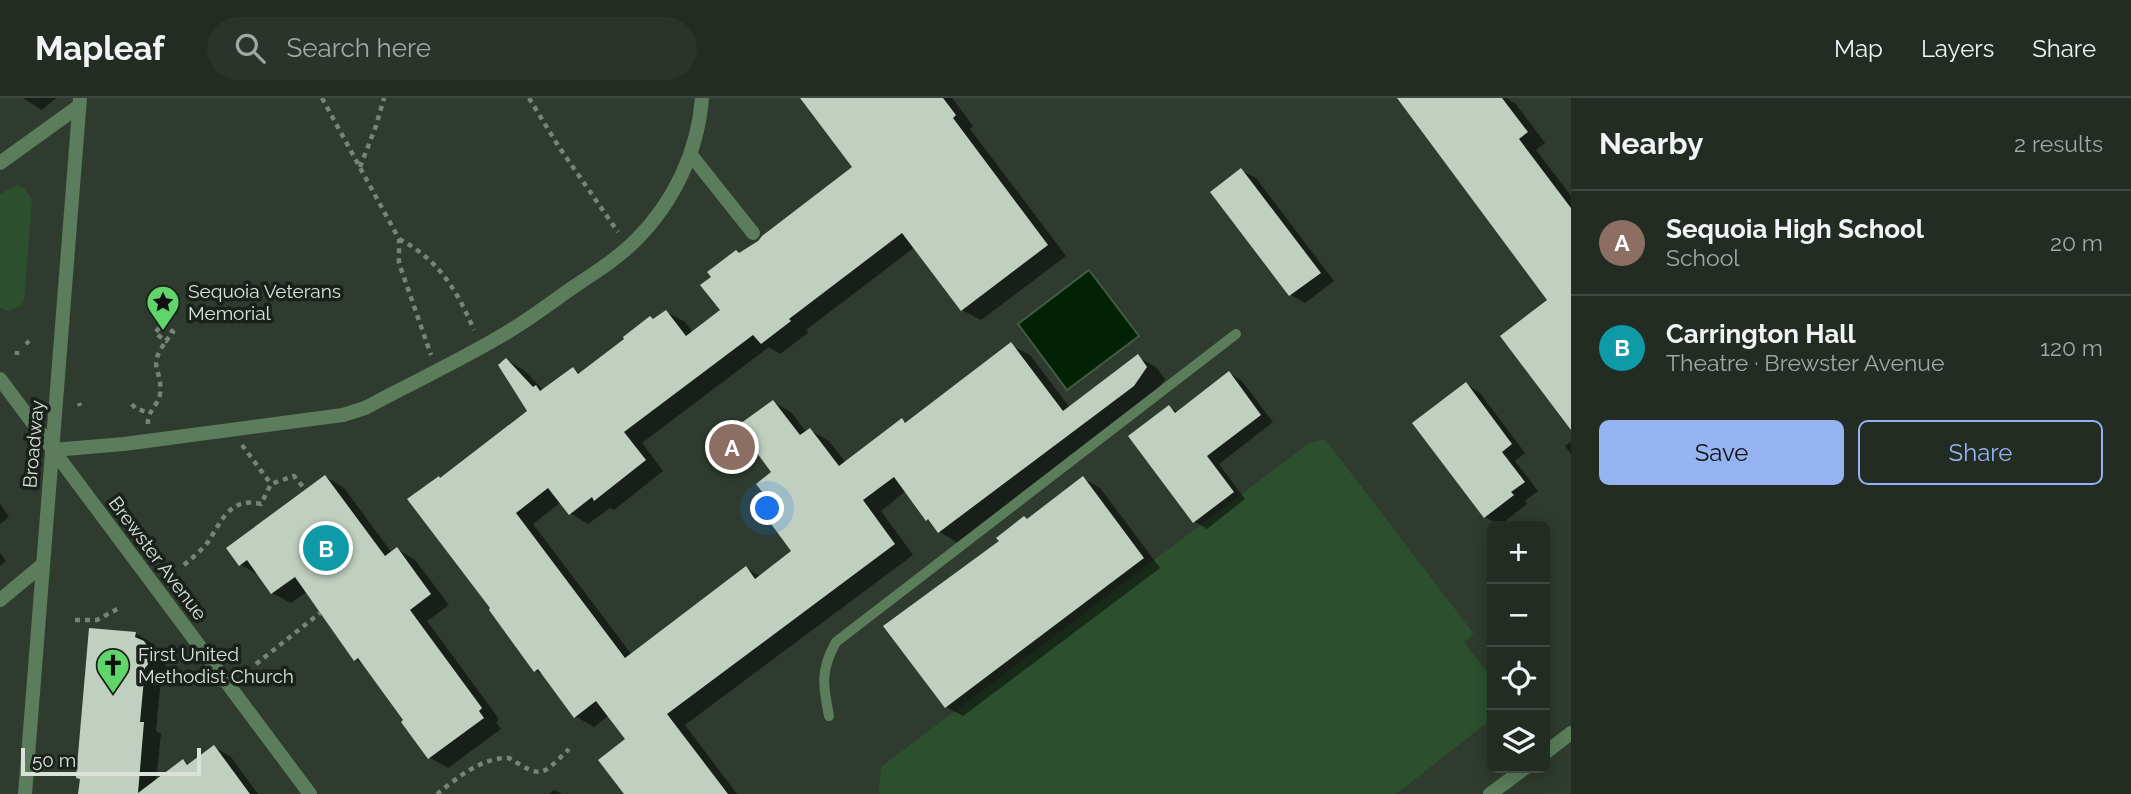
<!DOCTYPE html>
<html lang="en">
<head>
<meta charset="utf-8">
<style>
	body { margin:0; font-family:Raleway,sans-serif; background:#2a342a; color:#f1f3f6 }
	.controls { position:absolute; right:21px; bottom:21px; display:grid; overflow:hidden; border-radius:10px; box-shadow:0 4px 18px #0003 }
	.controls button { width:63px; height:63px; display:grid; place-items:center; padding:0; border:0; border-bottom:2px solid #3f4840; background:#222c22; color:#f1f3f6; font:35px sans-serif }
	.scale { position:absolute; left:21px; bottom:18px; width:180px; box-sizing:border-box; padding-left:7px; border:4px solid #d9e1d9; border-top:0; font-size:19px; line-height:24px; white-space:nowrap; color:#d9e1d9; -webkit-text-stroke:5px #1a201a; paint-order:stroke }
	.you { position:absolute; left:768px; top:411px; width:24px; height:24px; margin:-18px; border:5px solid #fff; border-radius:50%; background:#1a73e8; box-shadow:0 0 0 10px #1a73e833 }
	.badge { display:grid; place-items:center; width:46px; height:46px; border-radius:50%; background:#95b2f1; color:#fff; font-size:23px; font-weight:700 }
	.pin { position:absolute; translate:-50% -50%; border:4px solid #fff; box-shadow:0 2px 7px #0006 }
	.list { margin:0; padding:0; list-style:none }
	h2 { display:flex; justify-content:space-between; align-items:center; height:91px; margin:0; padding:0 28px; font-size:30px }
	h2 small { font-size:23px; font-weight:400; color:#a2a7a5 }
	.list li { display:grid; grid-template-columns:46px 1fr auto; gap:21px; align-items:center; box-sizing:border-box; height:105px; padding:0 28px; border-top:2px solid #3f4840 }
	.list b { display:block; font-size:26px; white-space:nowrap }
	.list p { margin:0; font-size:23px; white-space:nowrap; color:#a2a7a5 }
	.list em { font-size:23px; font-style:normal; color:#a2a7a5 }
	.actions { display:flex; gap:14px; padding:21px 28px }
	.actions a { flex:1; padding:16px 0; border:2px solid #95b2f1; border-radius:10px; text-align:center; font-size:24px; color:#95b2f1 }
	.actions .main { background:#95b2f1; color:#111 }
	.icon { flex:none; width:38px; height:38px; fill:none; stroke:currentColor; stroke-width:2; stroke-linecap:round; stroke-linejoin:round }
	.map { position:relative; flex:none; width:1571px; height:696px; overflow:hidden }
	header { display:flex; align-items:center; gap:42px; box-sizing:border-box; height:98px; padding:0 35px; background:#222c22; border-bottom:2px solid #3f4840 }
	header strong { font-size:33px }
	nav { display:flex; gap:38px; margin-inline-start:auto; font-size:24px }
	.search { width:490px; height:63px; background:#2a342a; display:flex; align-items:center; gap:18px; box-sizing:border-box; padding:0 24px; border-radius:38px; color:#a2a7a5; font-size:26px }
	main { display:flex }
	aside { flex:1; background:#222c22 }
	.map>svg:first-child { display:block }
	.green { fill:#2c4f2e }
	.water { fill:#012205; stroke:#425b45; stroke-width:2 }
	.shadow { fill:#0007 }
	.building { fill:#c0cfc0 }
	.lines { fill:none; stroke-linecap:round; stroke-linejoin:round }
	.path { stroke:#788378; stroke-width:4.5; stroke-dasharray:5 5; stroke-linecap:butt }
	.service { stroke:#5b7d5b; stroke-width:10 }
	.pedestrian { stroke:#5b7d5b; stroke-width:14 }
	.minor { stroke:#5b7d5b; stroke-width:14 }
	.tertiary { stroke:#5b7d5b; stroke-width:14 }
	.labels { text-anchor:middle; dominant-baseline:central; stroke-width:7; stroke-linejoin:round; paint-order:stroke }
	.poi-label { font-size:19px; fill:#d9e1d9; stroke:#1a201a; text-anchor:start }
	.street-label { font-size:19px; fill:#d9e1d9; stroke:#1a201a }
</style>
</head>
<body>
<header>
<strong>Mapleaf</strong>
<div class="search"><svg class="icon" aria-label="search" viewBox="0 0 24 24"><circle cx="10" cy="10" r="6"/><path d="M15 15l6 6"/></svg>Search here</div>
<nav><a>Map</a><a>Layers</a><a>Share</a></nav>
</header>
<main>
<div class="map">
<svg width="1571" height="696" viewBox="0 0 1571 696">
	<rect width="100%" height="100%" fill="#2e3b2e"/>
	<path class="green" d="M 17,87 L 24,90 L 32,102 L 24,202 L 21,208 L 9,213 L 0,210 L 0,96 Z
		M 1325,341 L 1474,536 L 1464,544 L 1492,580 L 1492,621 L 1396,696 L 881,696 L 879,693 L 881,669 L 1309,345 Z"/>
	<path class="water" d="M 1089,172 L 1139,238 L 1067,292 L 1018,226 Z"/>
	<path class="shadow" d="M 23,0 L 56,0 L 42,12 Z
		M 802,0 L 952,0 L 973,28 L 970,31 L 1066,158 L 981,222 L 962,212 L 915,149 L 806,232 L 808,235 L 780,256 L 769,249 L 642,345 L 663,373 L 614,412 L 610,410 L 588,426 L 570,415 L 561,404 L 533,426 L 632,557 L 746,470 L 761,479 L 794,453 L 775,408 L 773,304 L 791,314 L 807,335 L 810,332 L 829,343 L 846,365 L 902,322 L 907,325 L 1011,247 L 1030,257 L 1070,310 L 1138,259 L 1156,269 L 1165,281 L 1153,298 L 958,445 L 940,434 L 933,425 L 927,421 L 906,393 L 881,413 L 913,457 L 685,627 L 737,696 L 626,696 L 627,642 L 609,617 L 594,629 L 575,618 L 544,578 L 536,573 L 441,381 L 529,313 L 507,262 L 525,273 L 544,293 L 573,271 L 581,276 L 666,214 L 685,224 L 693,235 L 722,213 L 740,156 L 855,70 Z
		M 1399,0 L 1506,0 L 1515,5 L 1545,45 L 1536,52 L 1571,98 L 1571,329 L 1502,238 L 1550,202 Z
		M 1241,72 L 1256,80 L 1334,183 L 1305,205 L 1291,197 L 1212,94 Z
		M 1229,275 L 1242,283 L 1273,324 L 1219,366 L 1245,401 L 1207,431 L 1194,423 L 1169,309 L 1178,314 Z
		M 1466,286 L 1480,295 L 1525,355 L 1515,363 L 1538,393 L 1525,403 L 1527,406 L 1500,427 L 1485,419 Z
		M 1571,344 L 1571,356 L 1565,348 Z
		M 326,379 L 344,390 L 392,455 L 397,451 L 415,462 L 449,507 L 427,523 L 499,621 L 496,624 L 501,631 L 448,670 L 429,659 L 364,567 L 355,561 L 308,493 L 291,505 L 272,495 L 260,478 L 240,466 Z
		M 1083,380 L 1100,390 L 1160,470 L 963,618 L 946,609 L 1028,422 Z
		M 0,406 L 9,419 L 0,426 Z
		M 0,455 L 6,463 L 0,468 Z
		M 135,535 L 152,545 L 152,550 L 161,555 L 166,563 L 165,575 L 161,580 L 156,633 L 161,636 L 156,684 L 184,663 L 190,667 L 214,649 L 231,659 L 258,696 L 80,696 Z
		M 554,692 L 562,696 L 549,696 Z"/>
	<path class="building" d="M 800,0 L 943,0 L 956,17 L 953,20 L 1048,147 L 961,213 L 902,135 L 789,221 L 791,223 L 761,246 L 753,237 L 624,334 L 646,362 L 594,403 L 592,399 L 569,417 L 548,390 L 516,415 L 625,560 L 746,468 L 755,481 L 791,453 L 763,415 L 773,408 L 756,386 L 771,374 L 737,328 L 773,302 L 800,337 L 810,330 L 839,368 L 902,320 L 905,325 L 1011,244 L 1063,313 L 1138,256 L 1147,269 L 1134,288 L 938,435 L 928,421 L 926,423 L 894,379 L 863,402 L 895,446 L 667,616 L 728,696 L 624,696 L 598,662 L 625,641 L 596,603 L 574,620 L 538,571 L 534,574 L 489,512 L 490,510 L 407,401 L 439,378 L 440,380 L 527,313 L 498,267 L 506,260 L 533,289 L 536,287 L 540,293 L 573,269 L 578,276 L 624,241 L 623,239 L 650,218 L 653,221 L 666,212 L 686,238 L 720,212 L 700,187 L 711,179 L 707,174 L 736,152 L 739,155 L 758,143 L 762,138 L 852,69 Z
		M 1397,0 L 1502,0 L 1528,34 L 1519,41 L 1571,110 L 1571,332 L 1500,238 L 1547,202 Z
		M 1241,70 L 1321,175 L 1289,198 L 1210,94 Z
		M 1229,273 L 1261,317 L 1207,358 L 1234,394 L 1193,425 L 1128,338 L 1169,307 L 1175,315 Z
		M 1466,284 L 1512,346 L 1502,354 L 1525,384 L 1511,394 L 1514,397 L 1484,420 L 1412,325 Z
		M 325,377 L 385,458 L 397,449 L 431,496 L 410,512 L 482,610 L 479,613 L 484,620 L 428,661 L 401,624 L 403,622 L 358,560 L 354,563 L 295,479 L 271,496 L 247,462 L 239,468 L 226,450 Z
		M 1083,378 L 1144,460 L 945,610 L 883,528 L 999,443 L 996,440 L 1024,418 L 1027,421 Z
		M 89,530 L 136,534 L 135,539 L 144,543 L 150,552 L 149,565 L 145,570 L 140,624 L 144,624 L 138,695 L 183,661 L 187,667 L 214,647 L 250,696 L 78,696 L 80,681 L 76,680 Z"/>
	<g class="lines">
		<path class="path" d="M 322,0 L 399,141 L 399,165 L 431,257
			M 529,0 L 559,49 L 618,134
			M 360,69 L 376,28 L 384,0
			M 399,141 C 438,161 457,192 474,232
			M 163,225 L 173,234 L 166,243 L 155,235 Z
			M 26,243 L 29,246
			M 17,253 L 17,257
			M 79,305 L 80,308
			M 132,306 L 135,310 L 149,315
			M 148,326 C 147,313 158,308 160,296 C 163,270 146,271 166,243
			M 242,347 L 271,386
			M 118,400 L 120,397
			M 184,467 C 192,460 201,453 208,444 C 221,424 230,398 261,406 L 271,386 L 294,378 L 304,390
			M 75,522 L 97,522 L 121,509
			M 256,566 L 320,515
			M 437,696 C 457,680 482,659 509,660 C 543,681 541,678 569,651"/>
		<path class="service" d="M 829,618 C 823,588 820,572 836,544 L 1236,236"/>
		<path class="pedestrian" d="M 691,57 L 753,135"/>
		<path class="minor" d="M 0,65 L 79,8
			M 53,352 L 124,346 L 343,317 L 365,310 C 413,284 464,261 511,232 C 532,219 552,204 572,190 C 594,175 617,161 636,142 C 674,104 698,53 702,0
			M 0,502 L 41,468
			M 1545,655 L 1571,635
			M 1490,696 L 1525,670"/>
		<path class="tertiary" d="M 0,281 L 310,696
			M 25,696 L 80,0"/>
	</g>
	<defs>
		<symbol id="sight-pin" viewBox="-11 -11 22 30"><path d="M0 17L-7.5 6A9.5 9.5 0 1 1 7.5 6Z" fill="#60d56a" stroke="#1a201a"/><path d="M0-6L1.8-2.2L6-1.7L2.9 1.2L3.7 5.4L0 3.3L-3.7 5.4L-2.9 1.2L-6-1.7L-1.8-2.2Z" fill="#111"/></symbol>
		<symbol id="church-pin" viewBox="-11 -11 22 30"><path d="M0 17L-7.5 6A9.5 9.5 0 1 1 7.5 6Z" fill="#60d56a" stroke="#1a201a"/><path d="M-1.2-6h2.4v3.5h3.3v2.4h-3.3V6h-2.4V-.1h-3.3v-2.4h3.3Z" fill="#111"/></symbol>
	</defs>
	<g fill-rule="evenodd">
		<use href="#sight-pin" x="144" y="185" width="38" height="52"/>
		<use href="#church-pin" x="94" y="548" width="38" height="52"/>
	</g>
	<g class="labels">
		<g class="poi-label">
			<text x="188" y="193">Sequoia Veterans<tspan x="188" dy="22">Memorial</tspan></text>
			<text x="138" y="556">First United<tspan x="138" dy="22">Methodist Church</tspan></text>
		</g>
		<g class="street-label">
			<text transform="translate(33 346) rotate(-85)">Broadway</text>
			<text transform="translate(158 460) rotate(53)">Brewster Avenue</text>
		</g>
	</g>
</svg>
<div class="controls">
<button>+</button>
<button>−</button>
<button><svg class="icon" aria-label="locate" viewBox="0 0 24 24"><circle cx="12" cy="12" r="6"/><path d="M12 2v4M12 18v4M2 12h4M18 12h4"/></svg></button>
<button><svg class="icon" aria-label="layers" viewBox="0 0 24 24"><path d="M12 4l9 5-9 5-9-5zM3 14l9 5 9-5"/></svg></button>
</div>
<div class="scale">50 m</div>
<div class="you"></div>
<div class="pin badge" style="left:732px;top:349px;background:#8d6e63">A</div>
<div class="pin badge" style="left:326px;top:450px;background:#0f9aa8">B</div>
</div>
<aside>
<h2>Nearby<small>2 results</small></h2>
<ul class="list">
<li><span class="badge" style="background:#8d6e63">A</span><div><b>Sequoia High School</b><p>School</p></div><em>20 m</em></li>
<li><span class="badge" style="background:#0f9aa8">B</span><div><b>Carrington Hall</b><p>Theatre · Brewster Avenue</p></div><em>120 m</em></li>
</ul>
<div class="actions"><a class="main">Save</a><a>Share</a></div>
</aside>
</main>
</body>
</html>
